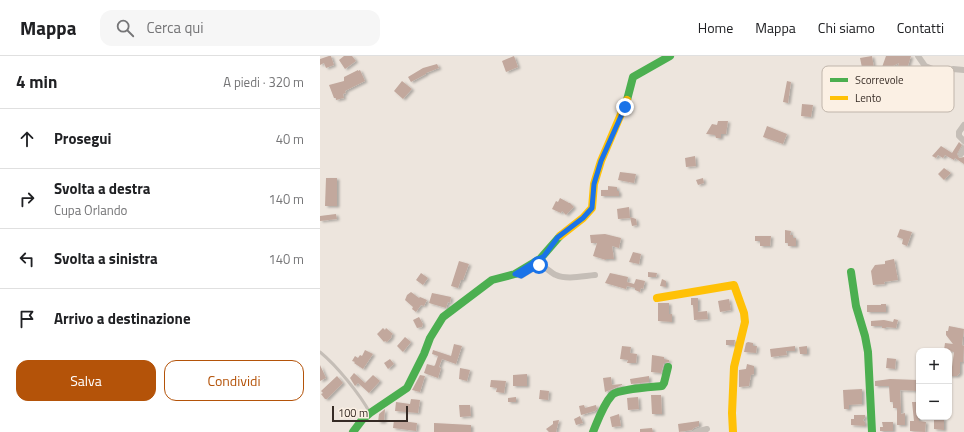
<!DOCTYPE html>
<html lang="it">
<head>
<meta charset="utf-8">
<style>
	body { margin:0; font-family:"Titillium Web",sans-serif; background:#f6f6f6; color:#202124 }
	.controls { position:absolute; right:12px; bottom:12px; display:grid; overflow:hidden; border-radius:8px; box-shadow:0 1px 3px #0004 }
	.controls button { width:36px; height:36px; display:grid; place-items:center; padding:0; border:0; border-bottom:1px solid #e0e0e0; background:#fff; color:#202124; font:20px sans-serif }
	.scale { position:absolute; left:12px; bottom:10px; width:76px; box-sizing:border-box; padding-left:4px; border:2px solid #362b25; border-top:0; font-size:11px; line-height:14px; white-space:nowrap; color:#362b25; -webkit-text-stroke:3px #fbf0e4; paint-order:stroke }
	.stop { position:absolute; width:12px; height:12px; margin:-9px; border:3px solid #1a73e8; border-radius:50%; background:#fff }
	.stop.end { background:#1a73e8; border-color:#fff; box-shadow:0 1px 4px #0008 }
	.list { margin:0; padding:0; list-style:none }
	h2 { display:flex; justify-content:space-between; align-items:center; height:52px; margin:0; padding:0 16px; font-size:17px }
	h2 small { font-size:13px; font-weight:400; color:#757577 }
	.list li { display:grid; grid-template-columns:26px 1fr auto; gap:12px; align-items:center; box-sizing:border-box; height:60px; padding:0 16px; border-top:1px solid #e0e0e0 }
	.list b { display:block; font-size:15px; white-space:nowrap }
	.list p { margin:0; font-size:13px; white-space:nowrap; color:#757577 }
	.list em { font-size:13px; font-style:normal; color:#757577 }
	.actions { display:flex; gap:8px; padding:12px 16px }
	.actions a { flex:1; padding:9px 0; border:1px solid #b45309; border-radius:12px; text-align:center; font-size:14px; color:#b45309 }
	.actions .main { background:#b45309; color:#fff }
	.icon { flex:none; width:22px; height:22px; fill:none; stroke:currentColor; stroke-width:2; stroke-linecap:round; stroke-linejoin:round }
	.map { position:relative; flex:none; width:644px; height:376px; overflow:hidden }
	header { display:flex; align-items:center; gap:24px; box-sizing:border-box; height:56px; padding:0 20px; background:#fff; border-bottom:1px solid #e0e0e0 }
	header strong { font-size:19px }
	nav { display:flex; gap:22px; margin-inline-start:auto; font-size:14px }
	.search { width:280px; height:36px; background:#f6f6f6; display:flex; align-items:center; gap:10px; box-sizing:border-box; padding:0 14px; border-radius:12px; color:#757577; font-size:15px }
	main { display:flex }
	aside { flex:1; background:#fff }
	.map>svg:first-child { display:block }
	.building { fill:#c2a89d; filter:url(#shadow) }
	.lines { fill:none; stroke-linecap:round; stroke-linejoin:round }
	.lane { stroke:#c5beb7; stroke-width:3 }
	.street { stroke:#c5beb7; stroke-width:6 }
	.fast { stroke:#4caf50; stroke-width:8 }
	.slow { stroke:#ffc107; stroke-width:8 }
	.route { stroke:#1a73e8; stroke-width:5 }
	.key { fill:#fbf0e4; stroke:#c0b5ab; stroke-width:1 }
	.key-label { font-size:11px; fill:#362b25 }
</style>
</head>
<body>
<header>
<strong>Mappa</strong>
<div class="search"><svg class="icon" aria-label="search" viewBox="0 0 24 24"><circle cx="10" cy="10" r="6"/><path d="M15 15l6 6"/></svg>Cerca qui</div>
<nav><a>Home</a><a>Mappa</a><a>Chi siamo</a><a>Contatti</a></nav>
</header>
<main>
<aside>
<h2>4 min<small>A piedi · 320 m</small></h2>
<ul class="list">
<li><svg class="icon" aria-label="ahead" viewBox="0 0 24 24"><path d="M12 20V5M6 11l6-6 6 6"/></svg><div><b>Prosegui</b></div><em>40 m</em></li>
<li><svg class="icon" aria-label="right" viewBox="0 0 24 24"><path d="M7 20v-9h11M14 6l5 5-5 5"/></svg><div><b>Svolta a destra</b><p>Cupa Orlando</p></div><em>140 m</em></li>
<li><svg class="icon" aria-label="left" viewBox="0 0 24 24"><path d="M17 20v-9H6M10 6l-5 5 5 5"/></svg><div><b>Svolta a sinistra</b></div><em>140 m</em></li>
<li><svg class="icon" aria-label="arrive" viewBox="0 0 24 24"><path d="M6 21V4h12l-3 4 3 4H6"/></svg><div><b>Arrivo a destinazione</b></div></li>
</ul>
<div class="actions"><a class="main">Salva</a><a>Condividi</a></div>
</aside>
<div class="map">
<svg width="644" height="376" viewBox="0 0 644 376">
	<defs>
		<filter id="shadow"><feDropShadow dx="2.5" dy="1.5" stdDeviation="1" flood-color="#0004"/></filter>
	</defs>
	<rect width="100%" height="100%" fill="#ede5dd"/>
	<path class="building" d="M 9,0 L 11,0 L 14,9 L 6,12 L 4,7 L 0,9 L 0,3 Z
		M 24,0 L 32,0 L 36,5 L 25,13 L 19,4 Z
		M 194,0 L 198,11 L 186,16 L 182,5 Z
		M 552,0 L 555,19 L 544,21 L 540,2 Z
		M 566,0 L 591,0 L 585,19 L 576,16 L 579,7 L 569,12 L 567,17 L 561,14 Z
		M 117,8 L 119,12 L 106,17 L 106,18 L 91,26 L 88,21 L 103,12 Z
		M 38,14 L 38,15 L 40,14 L 45,25 L 25,35 L 26,37 L 23,38 L 24,42 L 16,44 L 16,42 L 14,42 L 9,29 L 24,25 L 24,21 Z
		M 82,25 L 92,33 L 83,43 L 74,35 Z
		M 467,25 L 471,26 L 468,47 L 463,46 Z
		M 482,48 L 493,49 L 491,61 L 481,60 Z
		M 398,65 L 408,65 L 406,78 L 401,78 L 401,82 L 396,82 L 395,79 L 386,78 L 392,68 L 397,69 Z
		M 447,70 L 467,78 L 463,88 L 443,81 Z
		M 639,86 L 642,89 L 637,98 L 639,102 L 644,101 L 644,108 L 635,102 L 634,104 L 625,99 L 623,102 L 618,99 L 616,102 L 612,100 L 621,90 L 632,97 Z
		M 375,100 L 376,110 L 366,111 L 365,102 Z
		M 624,112 L 631,117 L 624,124 L 618,118 Z
		M 300,116 L 316,118 L 314,127 L 298,124 Z
		M 6,122 L 17,122 L 17,150 L 5,150 Z
		M 383,122 L 384,127 L 378,129 L 376,124 Z
		M 288,130 L 297,131 L 297,135 L 299,135 L 299,140 L 281,140 L 281,134 L 288,134 Z
		M 240,142 L 249,147 L 250,147 L 254,151 L 246,159 L 242,155 L 241,157 L 232,153 L 236,145 L 238,146 Z
		M 309,151 L 310,162 L 298,163 L 297,153 Z
		M 16,158 L 17,163 L 0,165 L 0,160 Z
		M 310,161 L 316,163 L 317,169 L 312,170 Z
		M 580,173 L 592,176 L 587,190 L 582,188 L 583,183 L 577,181 Z
		M 465,174 L 471,175 L 470,179 L 473,179 L 473,182 L 476,182 L 476,190 L 468,190 L 468,187 L 465,187 Z
		M 285,178 L 301,182 L 299,192 L 292,190 L 294,203 L 286,203 L 286,204 L 273,200 L 277,187 L 271,187 L 270,179 Z
		M 435,180 L 451,180 L 450,190 L 440,190 L 440,185 L 435,185 Z
		M 313,196 L 321,198 L 319,208 L 309,206 Z
		M 574,203 L 578,224 L 564,226 L 565,228 L 553,229 L 551,215 L 555,209 L 565,208 L 565,205 Z
		M 139,205 L 149,208 L 143,224 L 141,224 L 138,232 L 131,230 Z
		M 328,216 L 337,217 L 336,221 L 328,221 Z
		M 101,217 L 108,222 L 103,229 L 96,224 Z
		M 290,217 L 308,221 L 307,226 L 314,228 L 316,223 L 325,225 L 323,233 L 321,232 L 320,236 L 315,234 L 315,232 L 307,230 L 306,233 L 285,227 Z
		M 342,223 L 346,225 L 346,231 L 340,230 Z
		M 91,236 L 99,242 L 100,241 L 107,244 L 104,250 L 101,249 L 96,256 L 92,253 L 93,251 L 85,244 L 87,239 Z
		M 112,237 L 131,241 L 130,247 L 128,246 L 126,252 L 109,247 Z
		M 371,242 L 378,242 L 378,256 L 387,255 L 388,263 L 374,264 L 373,249 L 371,249 Z
		M 409,243 L 411,254 L 400,256 L 398,245 Z
		M 338,247 L 349,247 L 349,258 L 352,258 L 352,266 L 338,265 Z
		M 561,248 L 566,248 L 566,256 L 547,256 L 547,249 L 561,249 Z
		M 99,261 L 103,268 L 102,271 L 97,272 L 93,264 Z
		M 574,263 L 578,264 L 576,272 L 566,271 L 566,272 L 562,272 L 562,270 L 551,270 L 551,265 L 564,264 L 573,266 Z
		M 629,270 L 644,273 L 642,289 L 644,290 L 643,306 L 640,306 L 640,317 L 637,320 L 629,320 L 629,311 L 632,311 L 634,296 L 624,294 L 625,287 L 633,288 L 626,279 L 626,275 L 628,275 Z
		M 63,272 L 65,274 L 66,272 L 73,278 L 71,280 L 72,281 L 67,286 L 65,285 L 64,286 L 57,278 Z
		M 85,281 L 91,286 L 83,296 L 77,290 Z
		M 406,284 L 415,284 L 414,289 L 406,289 Z
		M 428,286 L 433,287 L 433,290 L 437,290 L 436,297 L 424,296 L 426,287 Z
		M 134,288 L 142,290 L 136,308 L 122,303 L 119,311 L 121,312 L 118,322 L 104,317 L 107,308 L 114,310 L 115,309 L 118,300 L 112,298 L 113,294 L 131,300 Z
		M 302,290 L 311,291 L 310,297 L 317,298 L 316,307 L 307,307 L 308,304 L 300,303 Z
		M 475,290 L 475,295 L 466,295 L 467,299 L 451,301 L 450,293 Z
		M 487,290 L 487,298 L 480,298 L 479,291 Z
		M 45,294 L 53,298 L 43,313 L 34,307 L 35,306 L 32,305 L 35,300 L 38,302 L 40,299 L 42,300 Z
		M 332,299 L 344,301 L 344,303 L 349,304 L 349,306 L 344,307 L 341,317 L 331,316 Z
		M 567,302 L 576,303 L 575,313 L 566,312 Z
		M 70,303 L 74,308 L 68,313 L 64,307 Z
		M 427,308 L 434,310 L 434,318 L 431,319 L 429,330 L 419,331 L 419,314 L 426,313 Z
		M 0,309 L 6,322 L 0,325 Z
		M 140,312 L 150,314 L 147,325 L 139,323 Z
		M 34,317 L 45,327 L 53,319 L 60,325 L 49,337 L 38,327 L 35,330 L 30,322 Z
		M 207,318 L 207,330 L 193,330 L 193,319 Z
		M 100,319 L 105,320 L 100,336 L 92,334 Z
		M 17,320 L 23,327 L 7,343 L 5,343 L 1,338 L 3,337 L 1,335 Z
		M 329,320 L 329,326 L 311,328 L 310,323 Z
		M 291,321 L 292,329 L 302,328 L 302,329 L 285,336 L 283,322 Z
		M 570,323 L 598,324 L 598,335 L 580,334 L 581,353 L 581,358 L 585,357 L 585,369 L 577,369 L 577,352 L 573,352 L 573,346 L 570,346 L 569,330 L 555,330 L 555,325 Z
		M 171,324 L 186,325 L 184,337 L 176,336 L 177,332 L 170,331 Z
		M 542,333 L 542,348 L 529,349 L 529,353 L 524,353 L 523,334 Z
		M 220,334 L 229,335 L 228,344 L 219,343 Z
		M 331,339 L 341,339 L 342,358 L 332,358 Z
		M 196,341 L 196,346 L 188,346 L 188,342 Z
		M 318,341 L 319,353 L 308,354 L 307,342 Z
		M 91,343 L 100,344 L 98,357 L 75,355 L 76,346 L 90,348 Z
		M 592,346 L 599,346 L 599,365 L 606,366 L 605,376 L 590,375 L 590,365 L 594,365 Z
		M 139,349 L 150,349 L 151,360 L 140,361 Z
		M 264,349 L 265,352 L 276,349 L 277,353 L 275,355 L 261,359 L 259,350 Z
		M 65,353 L 64,366 L 58,366 L 59,358 Z
		M 299,358 L 301,370 L 292,371 L 290,361 Z
		M 534,359 L 545,359 L 545,362 L 543,364 L 545,366 L 545,370 L 531,369 L 531,363 L 534,363 Z
		M 260,360 L 263,367 L 256,369 L 254,363 Z
		M 614,363 L 624,363 L 624,374 L 614,373 Z
		M 74,364 L 97,367 L 96,375 L 73,372 Z
		M 239,364 L 236,376 L 229,376 L 226,373 L 233,368 L 233,365 Z
		M 379,365 L 379,370 L 374,372 L 372,374 L 359,376 L 358,368 Z
		M 562,366 L 573,366 L 573,375 L 560,375 L 560,371 L 563,371 Z
		M 114,367 L 151,369 L 151,376 L 114,376 Z
		M 332,372 L 333,376 L 320,376 L 320,373 Z"/>
	<g class="lines">
		<path class="lane" d="M 0,296 C 16,309 40,338 50,357"/>
		<path class="street" d="M 598,0 L 605,10 L 623,17 L 633,13 L 644,14
			M 644,69 L 639,76 L 639,80 L 644,85
			M 641,98 L 644,93
			M 195,218 L 201,220 L 219,209 C 226,210 230,217 236,219 C 247,224 263,220 275,219
			M 376,376 L 387,373"/>
		<path class="fast" d="M 307,44 L 313,21 L 350,0
			M 531,216 L 536,250 L 545,280 L 548,296 L 552,376
			M 33,376 L 42,364 L 50,357 L 87,332 L 104,298 L 110,282 L 123,261 L 172,224 L 195,218 L 220,203 L 240,180
			M 273,376 C 278,364 283,349 292,339 C 298,333 332,331 342,330 L 344,327 L 348,311"/>
		<path class="slow" d="M 240,180 L 263,162 L 272,152 L 274,128 L 281,105 L 307,44
			M 337,242 L 414,229 L 424,257 L 425,266 L 414,311 L 412,357 L 413,376"/>
	</g>
	<g class="lines">
		<path class="route" d="M 219,209 L 201,220 L 195,218 L 224,200 L 238,181 L 263,162 L 272,152 L 274,128 L 281,105 L 305,51"/>
	</g>
	<rect x="502" y="10" width="132" height="46" rx="6" class="key"/>
	<rect x="510" y="22" width="18" height="4" fill="#4caf50"/>
	<rect x="510" y="40" width="18" height="4" fill="#ffc107"/>
	<g class="key-label">
		<text x="535" y="28">Scorrevole</text>
		<text x="535" y="46">Lento</text>
	</g>
</svg>
<div class="controls">
<button>+</button>
<button>−</button>
</div>
<div class="scale">100 m</div>
<div class="stop" style="left:219px;top:209px"></div>
<div class="stop end" style="left:305px;top:51px"></div>
</div>
</main>
</body>
</html>
